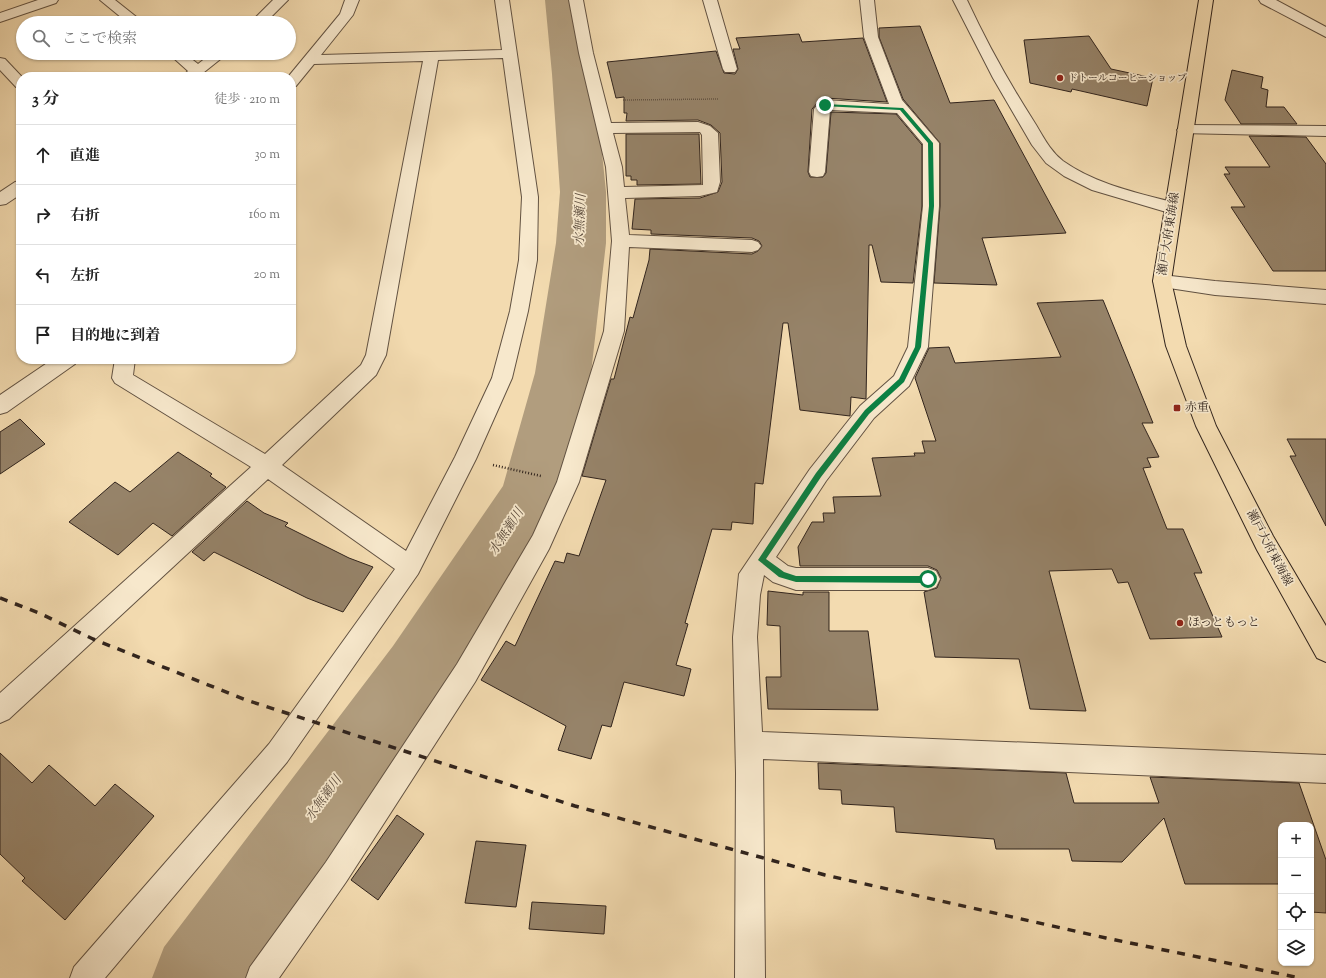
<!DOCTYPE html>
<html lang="ja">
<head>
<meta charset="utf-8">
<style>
	body { margin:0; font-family:"Sorts Mill Goudy","Noto Serif JP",serif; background:#f6f6f6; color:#222 }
	.controls { position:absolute; right:12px; bottom:12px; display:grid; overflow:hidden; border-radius:8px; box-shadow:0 1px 3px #0004 }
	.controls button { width:36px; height:36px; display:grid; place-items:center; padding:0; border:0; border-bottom:1px solid #e0e0e0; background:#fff; color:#222; font:20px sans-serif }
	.stop { position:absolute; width:12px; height:12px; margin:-9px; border:3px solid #0b8043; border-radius:50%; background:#fff }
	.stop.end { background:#0b8043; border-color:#fff; box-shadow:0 1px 4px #0008 }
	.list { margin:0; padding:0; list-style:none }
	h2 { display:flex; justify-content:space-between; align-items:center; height:52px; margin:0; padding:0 16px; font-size:17px }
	h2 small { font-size:13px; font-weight:400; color:#767676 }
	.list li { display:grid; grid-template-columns:26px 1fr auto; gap:12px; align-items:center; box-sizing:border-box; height:60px; padding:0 16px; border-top:1px solid #e0e0e0 }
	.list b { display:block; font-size:15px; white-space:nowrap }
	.list em { font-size:13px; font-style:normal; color:#767676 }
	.icon { flex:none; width:22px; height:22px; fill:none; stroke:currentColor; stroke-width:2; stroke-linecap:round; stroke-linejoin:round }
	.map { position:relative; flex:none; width:1326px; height:978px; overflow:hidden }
	.search { position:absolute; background:#fff; box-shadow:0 1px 3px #0004; left:16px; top:16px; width:280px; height:44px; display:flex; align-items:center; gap:10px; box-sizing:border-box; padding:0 14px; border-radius:22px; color:#767676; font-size:15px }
	.panel { position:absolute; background:#fff; box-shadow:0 1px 3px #0004; left:16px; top:72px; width:280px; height:292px; border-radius:16px }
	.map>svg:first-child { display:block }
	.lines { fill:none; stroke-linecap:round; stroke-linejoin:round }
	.river { fill:#b19d7e; fill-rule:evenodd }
	.building { fill:#968369; stroke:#31241d }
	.minor-casing { stroke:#625242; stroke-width:2 }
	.major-casing { stroke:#31241d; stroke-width:2 }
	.path-far1 { stroke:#31241d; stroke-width:1.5; stroke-dasharray:0.5 1.5; stroke-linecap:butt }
	.path { stroke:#31241d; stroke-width:2.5; stroke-dasharray:1 2; stroke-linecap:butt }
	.minor { fill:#f7e8cc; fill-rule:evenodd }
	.major { fill:#f3dbb0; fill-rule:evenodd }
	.rail { stroke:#31241d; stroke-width:3.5; stroke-dasharray:8 8; stroke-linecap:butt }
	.route { fill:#0b8043 }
	.poi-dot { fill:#8f2418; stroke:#f7e8cc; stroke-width:1.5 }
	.labels { text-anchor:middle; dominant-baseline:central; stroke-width:3.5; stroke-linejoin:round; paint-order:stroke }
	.far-poi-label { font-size:10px; fill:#31241d; stroke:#f7e8cc; text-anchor:start }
	.street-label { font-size:12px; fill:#31241d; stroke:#f7e8cc }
	.poi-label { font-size:12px; fill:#31241d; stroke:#f7e8cc; text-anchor:start }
	.water-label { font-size:13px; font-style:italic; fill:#5e4e3f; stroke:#f7e8cc }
</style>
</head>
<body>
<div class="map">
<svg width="1326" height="978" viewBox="0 0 1326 978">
	<rect width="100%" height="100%" fill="#f3dbb0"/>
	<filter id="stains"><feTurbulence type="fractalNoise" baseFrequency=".005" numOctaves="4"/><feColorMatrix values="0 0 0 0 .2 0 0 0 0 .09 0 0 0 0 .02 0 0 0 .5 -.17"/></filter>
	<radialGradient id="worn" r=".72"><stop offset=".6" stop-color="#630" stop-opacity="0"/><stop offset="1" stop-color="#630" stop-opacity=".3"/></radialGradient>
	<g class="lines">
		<path class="river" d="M 545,0 L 583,0 L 594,74 L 606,192 L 606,243 L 591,373 L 562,495 L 553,514 L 443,694 L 247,978 L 152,978 L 164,947 L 393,646 L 503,486 L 535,373 L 556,243 L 560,192 L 552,74 Z"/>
	</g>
	<path class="building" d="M 920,26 L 950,103 L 994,100 L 1066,233 L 982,238 L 997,285 L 934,283 L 940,206 L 940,143 L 903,99 L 879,37 L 879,28 Z
		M 799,34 L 802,42 L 863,38 L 887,102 L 825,98 L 819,101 L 812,109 L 808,172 L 810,177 L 823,177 L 826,173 L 831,112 L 896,114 L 922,145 L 922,206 L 913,283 L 881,282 L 872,245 L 869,245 L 866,399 L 851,397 L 850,416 L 800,410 L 788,323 L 783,323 L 763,484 L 755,483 L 753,524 L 732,522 L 731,530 L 712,529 L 685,623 L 688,624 L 676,665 L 691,669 L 684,696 L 624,682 L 611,727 L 602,725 L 591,759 L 558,750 L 566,726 L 481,680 L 506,641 L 515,646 L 555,561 L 564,563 L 567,553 L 579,556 L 606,480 L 582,476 L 611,379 L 614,379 L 630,317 L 633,318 L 649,260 L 650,249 L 752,254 L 758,251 L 762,246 L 759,241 L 752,238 L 651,234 L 651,230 L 632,229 L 635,199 L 700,198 L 718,192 L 722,182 L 720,133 L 711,125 L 698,120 L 626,121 L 627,113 L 624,113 L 624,97 L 616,98 L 607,62 L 716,51 L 724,73 L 735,74 L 738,69 L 733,49 L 740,49 L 736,38 Z
		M 1089,36 L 1111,69 L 1153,78 L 1147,106 L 1072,89 L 1071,92 L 1030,83 L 1024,40 Z
		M 1232,70 L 1263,77 L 1261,88 L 1268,90 L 1266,107 L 1284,107 L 1297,124 L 1241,124 L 1225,100 Z
		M 626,134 L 699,134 L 701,184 L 637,185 L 637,180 L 631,180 L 631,176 L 626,176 Z
		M 1249,136 L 1306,137 L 1326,164 L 1326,271 L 1273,271 L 1231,207 L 1245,207 L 1224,174 L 1230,174 L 1225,167 L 1270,167 Z
		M 1103,300 L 1153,423 L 1142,423 L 1159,457 L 1147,458 L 1151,467 L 1143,468 L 1167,529 L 1183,529 L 1202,573 L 1194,573 L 1222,637 L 1150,639 L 1128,582 L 1118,583 L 1112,569 L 1049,571 L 1086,711 L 1030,709 L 1019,659 L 935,657 L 924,592 L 937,588 L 941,578 L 937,570 L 928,566 L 800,566 L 798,547 L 812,522 L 824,522 L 823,513 L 835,513 L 833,497 L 881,496 L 872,458 L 915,456 L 914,453 L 925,453 L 922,441 L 936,441 L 915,378 L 929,348 L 949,347 L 955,363 L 1061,357 L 1037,303 Z
		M 20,419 L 45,444 L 0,474 L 0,432 Z
		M 1287,439 L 1326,439 L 1326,526 L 1290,456 L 1296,456 Z
		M 178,452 L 212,474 L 210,476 L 226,487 L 172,536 L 153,523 L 118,555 L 69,522 L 115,482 L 130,492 Z
		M 247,501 L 264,513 L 288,523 L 285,526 L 349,558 L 373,567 L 343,612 L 307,598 L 214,552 L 204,561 L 192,552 Z
		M 768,591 L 803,595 L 803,592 L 829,592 L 829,631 L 868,631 L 878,710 L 768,709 L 766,677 L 781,677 L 780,626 L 767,625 Z
		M 0,753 L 32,783 L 49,765 L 95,806 L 115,784 L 154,816 L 65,920 L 22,881 L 25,878 L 0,854 Z
		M 818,763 L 1066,773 L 1074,803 L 1159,803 L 1150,777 L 1299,783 L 1326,860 L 1326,913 L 1311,912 L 1311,825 L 1281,825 L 1281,884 L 1185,884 L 1164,818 L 1122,862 L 1072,861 L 1069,849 L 996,849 L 994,839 L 896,832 L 894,807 L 842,804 L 841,790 L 819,789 Z
		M 397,815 L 424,834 L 378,900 L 351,880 Z
		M 476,841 L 526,845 L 516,907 L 465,903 Z
		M 532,902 L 606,906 L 604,934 L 529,929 Z"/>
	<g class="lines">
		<defs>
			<path id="minor" d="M 38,0 L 58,0 L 56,3 L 0,22 L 0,13 Z
				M 100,0 L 115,0 L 144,23 L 128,23 Z
				M 273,0 L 288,0 L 265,23 L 250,23 Z
				M 345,0 L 359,0 L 353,15 L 321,55 L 502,50 L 495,0 L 509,0 L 538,197 L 537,260 L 528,311 L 512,378 L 476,459 L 418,574 L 287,762 L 105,978 L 70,978 L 74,967 L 269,744 L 395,569 L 268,479 L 9,719 L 0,723 L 0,693 L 251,467 L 115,383 L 112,378 L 115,359 L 135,359 L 133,375 L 265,454 L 361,365 L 366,355 L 423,61 L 314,64 L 296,86 L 291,87 L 291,77 L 288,77 L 340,14 ZM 503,58 L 522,197 L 519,260 L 510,311 L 492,378 L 455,457 L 406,551 L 282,465 L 376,375 L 386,355 L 438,60 Z
				M 569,0 L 583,0 L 593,53 L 611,123 L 698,122 L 710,126 L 718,133 L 720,182 L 717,192 L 700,196 L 625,198 L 629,235 L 752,240 L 758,242 L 761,246 L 758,250 L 752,252 L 629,247 L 624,331 L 579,482 L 549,549 L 475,682 L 346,882 L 279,978 L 246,978 L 250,967 L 326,862 L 457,664 L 533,535 L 557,482 L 604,331 L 612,241 L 606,167 L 579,53 ZM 700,132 L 702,135 L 703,185 L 624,187 L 622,167 L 613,133 Z
				M 703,0 L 717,0 L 737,69 L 735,72 L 725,72 L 723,69 Z
				M 860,0 L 874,0 L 878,37 L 902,100 L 939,143 L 939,206 L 928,347 L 909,386 L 874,418 L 826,481 L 776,557 L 788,566 L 796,568 L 928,568 L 936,571 L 940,579 L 936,587 L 928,590 L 796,590 L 773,582 L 764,575 L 760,595 L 757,637 L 762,732 L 1326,755 L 1326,783 L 763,759 L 765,978 L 735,978 L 736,773 L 733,637 L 739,574 L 810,469 L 860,406 L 894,376 L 908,347 L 923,206 L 923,144 L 897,113 L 830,110 L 825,172 L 823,176 L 817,177 L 811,176 L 809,172 L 814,109 L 820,102 L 825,100 L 889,104 L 864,37 Z
				M 953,0 L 967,0 C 986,41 1008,81 1033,120 C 1042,134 1049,150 1063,161 C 1097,185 1139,193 1179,204 L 1181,208 L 1179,212 L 1173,214 L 1092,190 L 1064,176 L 1046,163 L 1032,145 L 993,78 Z
				M 1259,0 L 1276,0 L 1326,27 L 1326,37 L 1261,3 Z
				M 168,53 L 184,53 L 198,64 L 212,53 L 228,53 L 198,77 L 182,77 L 188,71 Z
				M 0,58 L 5,59 L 22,77 L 21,77 L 21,88 L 16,87 L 0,70 Z
				M 1185,125 L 1326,126 L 1326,136 L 1180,133 L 1177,130 L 1180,127 Z
				M 21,181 L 21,194 L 6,204 L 0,205 L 0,192 L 15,182 Z
				M 1162,275 L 1215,281 L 1326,290 L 1326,304 L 1215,295 L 1156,286 L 1153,281 L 1156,276 Z
				M 53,359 L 78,359 L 75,364 L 7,412 L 0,414 L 0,395 Z"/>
			<path id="major" d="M 1199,0 L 1213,0 L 1171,281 L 1186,346 L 1216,426 L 1273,536 L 1326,626 L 1326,662 L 1317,658 L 1257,550 L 1196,426 L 1166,346 L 1153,281 Z"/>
		</defs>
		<use href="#minor" class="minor-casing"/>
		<use href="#major" class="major-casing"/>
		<path class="path-far1" d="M 623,100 L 718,99"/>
		<path class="path" d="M 493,465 L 541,476"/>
		<use href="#minor" class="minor"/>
		<use href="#major" class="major"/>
		<path class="rail" d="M 0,598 L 39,613 L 93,639 L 246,700 L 575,806 L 825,875 L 1106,938 L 1300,978"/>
	</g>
	<path class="route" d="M 825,104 L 903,108 L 933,143 L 934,206 L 921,347 L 904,382 L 869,414 L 821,477 L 766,559 L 784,572 L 796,576 L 928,576 L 931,579 L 928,583 L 796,582 L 779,577 L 758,560 L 816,473 L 865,410 L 899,379 L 915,347 L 929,206 L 928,143 L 900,110 L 823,106 Z"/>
	<g class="poi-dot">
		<circle cx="1060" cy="78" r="4"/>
		<rect x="1173" y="404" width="8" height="8" rx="2"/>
		<circle cx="1180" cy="623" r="4"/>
	</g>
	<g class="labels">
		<g class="far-poi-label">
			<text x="1068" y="78">ドトールコーヒーショップ</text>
		</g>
		<g class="street-label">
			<text transform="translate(1169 234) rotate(-81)">瀬戸大府東海線</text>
			<text transform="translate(1269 548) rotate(62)">瀬戸大府東海線</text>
		</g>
		<g class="poi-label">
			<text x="1185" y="408">赤重</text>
			<text x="1188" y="623">ほっともっと</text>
		</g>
		<g class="water-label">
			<text transform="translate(581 220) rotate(-88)">水無瀬川</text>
			<text transform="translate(507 532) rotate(-57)">水無瀬川</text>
			<text transform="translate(324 799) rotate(-54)">水無瀬川</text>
		</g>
	</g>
	<rect width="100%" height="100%" filter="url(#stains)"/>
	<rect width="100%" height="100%" fill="url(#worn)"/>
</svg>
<div class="controls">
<button>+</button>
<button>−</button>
<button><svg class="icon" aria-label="locate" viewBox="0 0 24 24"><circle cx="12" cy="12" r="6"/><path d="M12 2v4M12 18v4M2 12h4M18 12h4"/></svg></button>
<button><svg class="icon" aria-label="layers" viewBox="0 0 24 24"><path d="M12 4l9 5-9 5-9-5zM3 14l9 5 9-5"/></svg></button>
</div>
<div class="stop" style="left:928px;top:579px"></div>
<div class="stop end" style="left:825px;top:105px"></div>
<div class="search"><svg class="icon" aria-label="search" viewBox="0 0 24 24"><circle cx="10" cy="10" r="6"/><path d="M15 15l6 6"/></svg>ここで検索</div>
<section class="panel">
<h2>3 分<small>徒歩 · 210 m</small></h2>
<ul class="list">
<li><svg class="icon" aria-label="ahead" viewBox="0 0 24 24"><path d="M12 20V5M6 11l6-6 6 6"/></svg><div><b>直進</b></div><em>30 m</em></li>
<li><svg class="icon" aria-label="right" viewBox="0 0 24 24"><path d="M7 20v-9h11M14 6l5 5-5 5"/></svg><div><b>右折</b></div><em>160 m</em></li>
<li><svg class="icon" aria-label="left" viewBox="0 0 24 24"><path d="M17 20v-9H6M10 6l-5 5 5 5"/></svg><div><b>左折</b></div><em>20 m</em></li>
<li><svg class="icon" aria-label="arrive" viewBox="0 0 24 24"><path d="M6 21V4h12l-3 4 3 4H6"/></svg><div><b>目的地に到着</b></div></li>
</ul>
</section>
</div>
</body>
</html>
